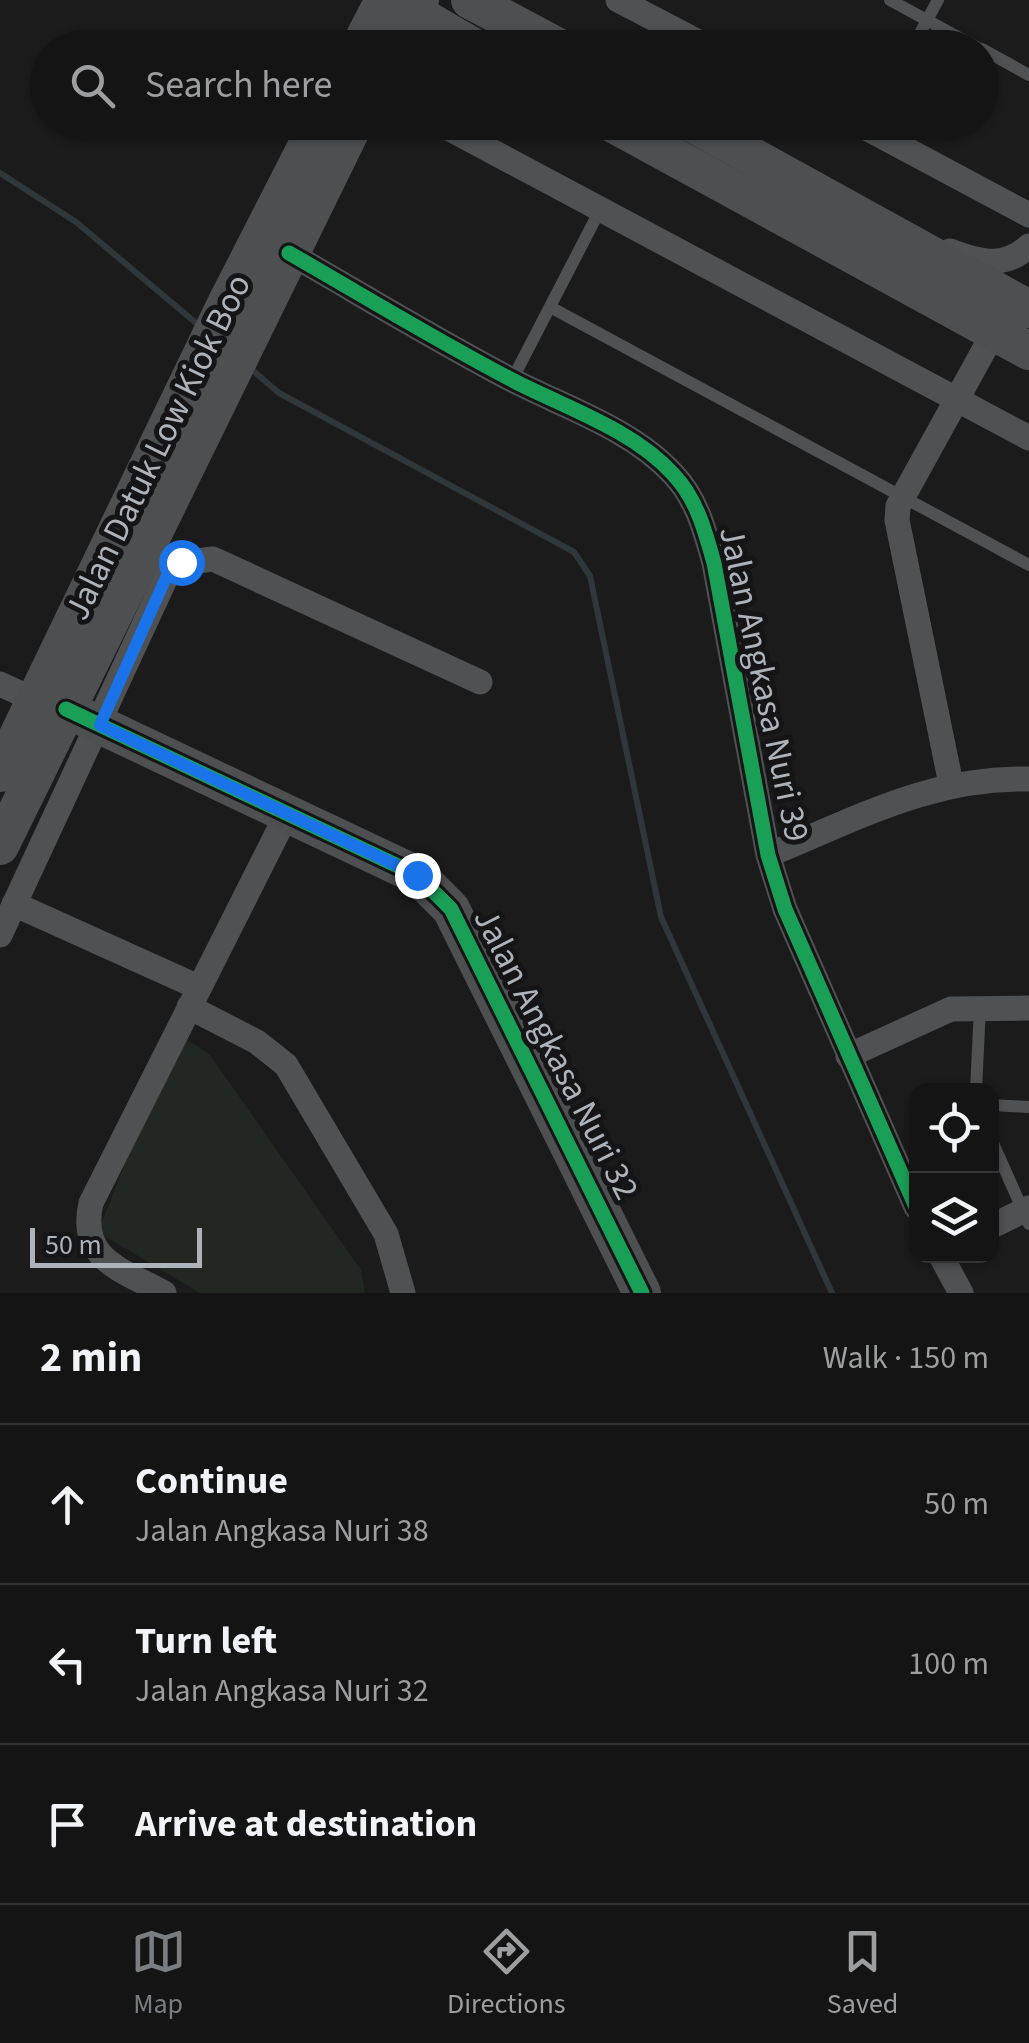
<!DOCTYPE html>
<html lang="en">
<head>
<meta charset="utf-8">
<style>
	body { margin:0; font-family:"Source Sans 3",sans-serif; background:#1d1d1d; color:#f1f3f6 }
	.controls { position:absolute; right:30px; bottom:30px; display:grid; overflow:hidden; border-radius:20px; box-shadow:0 2px 8px #0004 }
	.controls button { width:90px; height:90px; display:grid; place-items:center; padding:0; border:0; border-bottom:2px solid #333334; background:#141414; color:#f1f3f6; font:50px sans-serif }
	.scale { position:absolute; left:30px; bottom:25px; width:172px; box-sizing:border-box; padding-left:10px; border:5px solid #adb3ba; border-top:0; font-size:28px; line-height:35px; white-space:nowrap; color:#adb3ba; -webkit-text-stroke:8px #151517; paint-order:stroke }
	.stop { position:absolute; width:30px; height:30px; margin:-22px; border:8px solid #1a73e8; border-radius:50%; background:#fff }
	.stop.end { background:#1a73e8; border-color:#fff; box-shadow:0 2px 10px #0008 }
	.list { margin:0; padding:0; list-style:none }
	h2 { display:flex; justify-content:space-between; align-items:center; height:130px; margin:0; padding:0 40px; font-size:42px }
	h2 small { font-size:32px; font-weight:400; color:#9d9ea0 }
	.list li { display:grid; grid-template-columns:65px 1fr auto; gap:30px; align-items:center; box-sizing:border-box; height:160px; padding:0 40px; border-top:2px solid #333334 }
	.list b { display:block; font-size:38px; white-space:nowrap }
	.list p { margin:0; font-size:32px; white-space:nowrap; color:#9d9ea0 }
	.list em { font-size:32px; font-style:normal; color:#9d9ea0 }
	.icon { flex:none; width:55px; height:55px; fill:none; stroke:currentColor; stroke-width:2; stroke-linecap:round; stroke-linejoin:round }
	.map { position:relative; flex:none; width:1029px; height:1293px; overflow:hidden }
	.search { position:absolute; background:#141414; box-shadow:0 2px 8px #0004; left:30px; right:30px; top:30px; height:110px; display:flex; align-items:center; gap:25px; box-sizing:border-box; padding:0 35px; border-radius:55px; color:#9d9ea0; font-size:38px }
	.sheet { height:610px; background:#141414 }
	nav { display:flex; justify-content:space-around; align-items:center; box-sizing:border-box; height:140px; border-top:2px solid #333334; background:#141414; font-size:28px; color:#9d9ea0 }
	nav a { display:grid; justify-items:center; gap:5px }
	nav .on { color:#7a7e82 }
	.map>svg:first-child { display:block }
	.green { fill:#212821 }
	.lines { fill:none; stroke-linecap:round; stroke-linejoin:round }
	.stream { stroke:#2e383c; stroke-width:6 }
	.lane { stroke:#4f5153; stroke-width:12 }
	.street { stroke:#4f5153; stroke-width:25 }
	.secondary { stroke:#4e4f51; stroke-width:38 }
	.cycleway-casing { stroke:#151517; stroke-width:21 }
	.cycleway { stroke:#1a9f57; stroke-width:15 }
	.route { stroke:#1a73e8; stroke-width:12 }
	.labels { text-anchor:middle; dominant-baseline:central; stroke-width:10; stroke-linejoin:round; paint-order:stroke }
	.street-label { font-size:35px; fill:#adb3ba; stroke:#151517 }
</style>
</head>
<body>
<div class="map">
<svg width="1029" height="1293" viewBox="0 0 1029 1293">
	<rect width="100%" height="100%" fill="#1b1b1b"/>
	<path class="green" d="M 177,1033 L 210,1055 L 361,1270 L 365,1293 L 200,1293 L 98,1232 Z"/>
	<g class="lines">
		<path class="stream" d="M 0,173 L 76,222 L 202,328
			M 250,368 L 279,393 L 574,552 L 590,576 L 661,917 L 832,1293"/>
		<path class="lane" d="M 890,0 L 978,48
			M 912,48 L 938,0
			M 982,49 L 1029,75
			M 550,307 L 1029,565
			M 512,380 L 600,210
			M 976,1090 L 980,1007
			M 992,1105 L 1029,1107
			M 992,1141 L 1029,1224"/>
		<path class="street" d="M 618,0 L 710,48
			M 437,122 L 1029,438
			M 855,122 L 1029,215
			M 950,251 C 979,262 1004,269 1029,246
			M 289,253 C 364,296 439,342 516,382 C 567,408 633,430 673,474 C 697,499 705,531 714,563 L 768,855 L 785,909 L 916,1207
			M 0,684 L 35,700
			M 951,784 L 897,520 L 898,506 L 1000,321
			M 768,855 C 857,819 930,777 1029,779
			M 14,904 L 198,987
			M 0,935 L 169,571 L 181,563 L 213,559 L 480,682
			M 189,1007 L 257,1042 L 286,1065 L 386,1234 L 403,1293
			M 848,1056 L 951,1009 L 1029,1008
			M 992,1226 L 1029,1208
			M 941,1256 L 961,1293
			M 164,1293 C 123,1270 78,1260 91,1203 L 288,812"/>
		<path class="secondary" d="M 393,0 L 475,48
			M 470,0 L 560,48
			M 359,48 L 384,0
			M 395,48 L 420,0
			M 610,122 L 1029,351
			M 690,122 L 1029,309
			M 66,709 L 417,875 L 451,909 L 642,1293
			M 0,773 L 226,304 L 319,122
			M 0,846 L 355,122"/>
		<defs>
			<path id="cycleway" d="M 289,253 C 364,296 439,342 516,382 C 567,408 633,430 673,474 C 697,499 705,531 714,563 L 768,855 L 785,909 L 916,1207
				M 66,709 L 417,875 L 451,909 L 642,1293"/>
		</defs>
		<use href="#cycleway" class="cycleway-casing"/>
		<use href="#cycleway" class="cycleway"/>
	</g>
	<g class="lines">
		<path class="route" d="M 181,562 L 169,571 L 100,725 L 417,875"/>
	</g>
	<g class="labels">
		<g class="street-label">
			<text transform="translate(158 447) rotate(-64)">Jalan Datuk Low Kiok Boo</text>
			<text transform="translate(764 684) rotate(78)">Jalan Angkasa Nuri 39</text>
			<text transform="translate(556 1054) rotate(63)">Jalan Angkasa Nuri 32</text>
		</g>
	</g>
</svg>
<div class="controls">
<button><svg class="icon" aria-label="locate" viewBox="0 0 24 24"><circle cx="12" cy="12" r="6"/><path d="M12 2v4M12 18v4M2 12h4M18 12h4"/></svg></button>
<button><svg class="icon" aria-label="layers" viewBox="0 0 24 24"><path d="M12 4l9 5-9 5-9-5zM3 14l9 5 9-5"/></svg></button>
</div>
<div class="scale">50 m</div>
<div class="stop" style="left:181px;top:562px"></div>
<div class="stop end" style="left:417px;top:875px"></div>
<div class="search"><svg class="icon" aria-label="search" viewBox="0 0 24 24"><circle cx="10" cy="10" r="6"/><path d="M15 15l6 6"/></svg>Search here</div>
</div>
<section class="sheet">
<h2>2 min<small>Walk · 150 m</small></h2>
<ul class="list">
<li><svg class="icon" aria-label="ahead" viewBox="0 0 24 24"><path d="M12 20V5M6 11l6-6 6 6"/></svg><div><b>Continue</b><p>Jalan Angkasa Nuri 38</p></div><em>50 m</em></li>
<li><svg class="icon" aria-label="left" viewBox="0 0 24 24"><path d="M17 20v-9H6M10 6l-5 5 5 5"/></svg><div><b>Turn left</b><p>Jalan Angkasa Nuri 32</p></div><em>100 m</em></li>
<li><svg class="icon" aria-label="arrive" viewBox="0 0 24 24"><path d="M6 21V4h12l-3 4 3 4H6"/></svg><div><b>Arrive at destination</b></div></li>
</ul>
</section>
<nav>
<a class="on"><svg class="icon" aria-label="map" viewBox="0 0 24 24"><path d="M3 6l6-2 6 2 6-2v14l-6 2-6-2-6 2zM9 4v14M15 6v14"/></svg>Map</a>
<a><svg class="icon" aria-label="directions" viewBox="0 0 24 24"><path d="M12 3l9 9-9 9-9-9zM9 14v-3h6M13 9l2 2-2 2"/></svg>Directions</a>
<a><svg class="icon" aria-label="saved" viewBox="0 0 24 24"><path d="M7 4h10v16l-5-4-5 4z"/></svg>Saved</a>
</nav>
</body>
</html>
